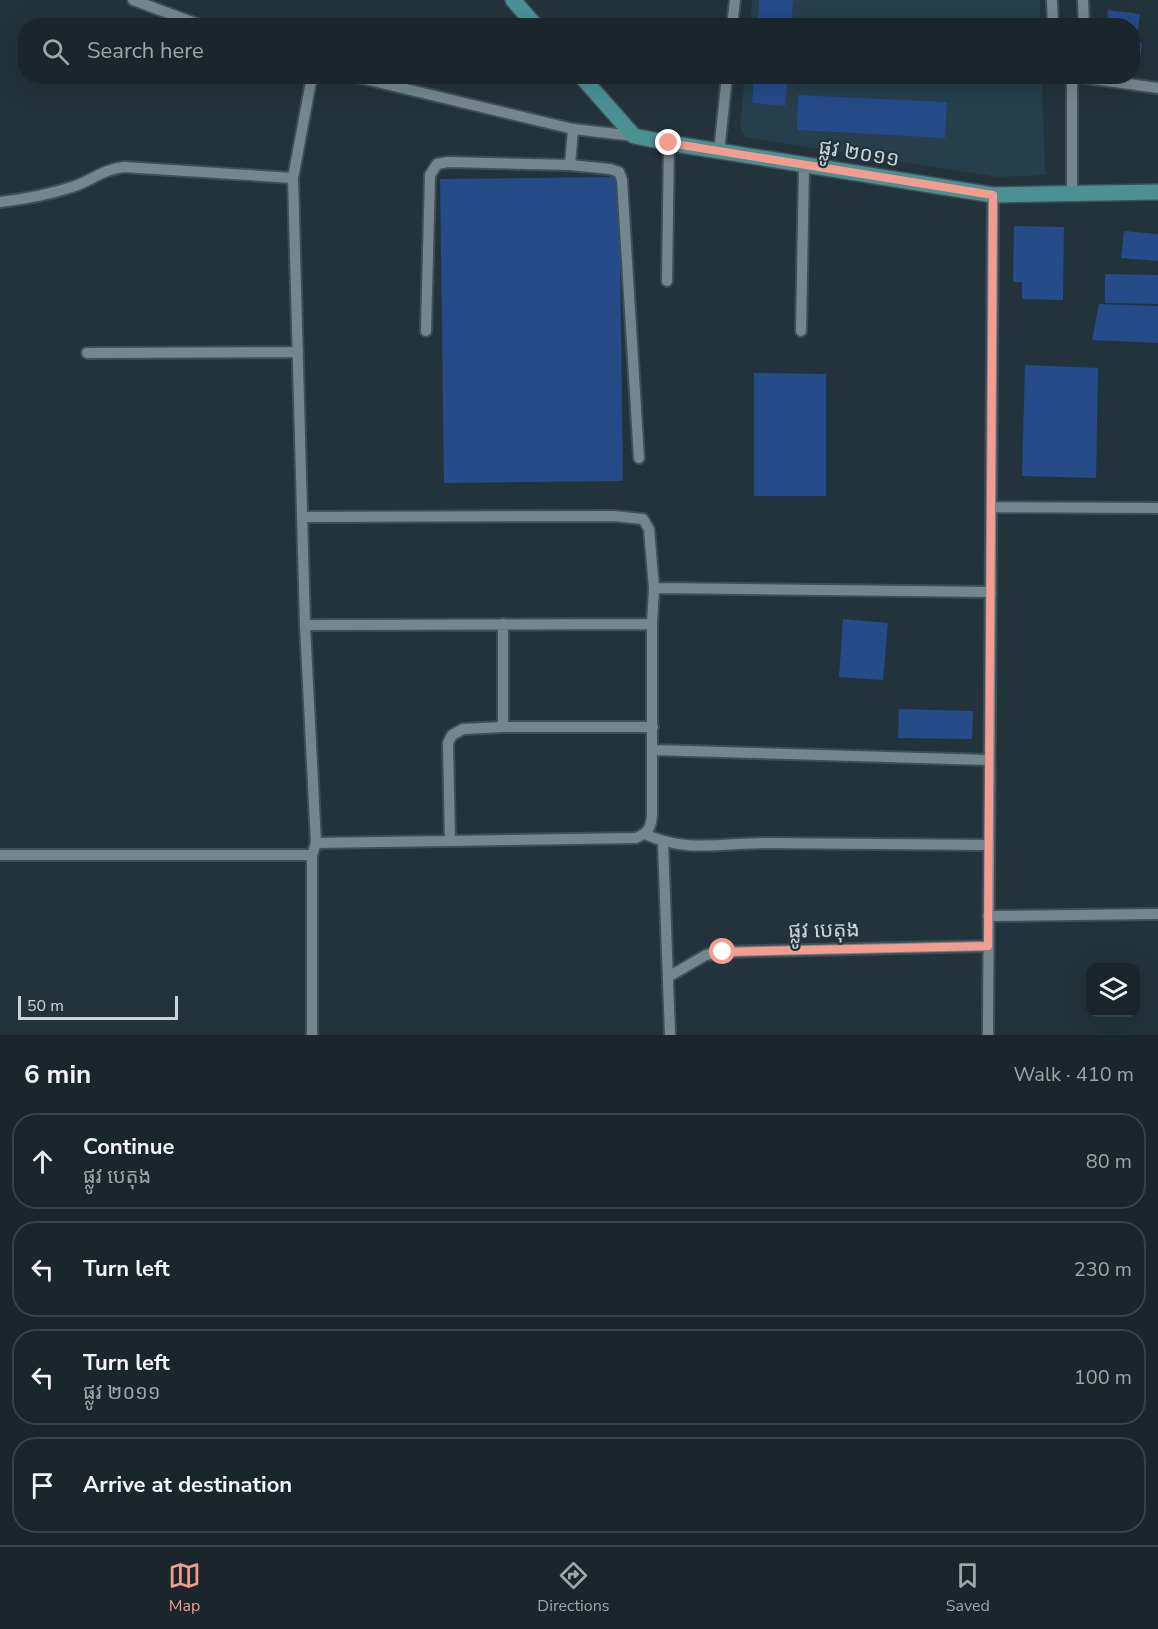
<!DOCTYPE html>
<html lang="en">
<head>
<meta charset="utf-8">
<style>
	body { margin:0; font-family:"Nunito Sans","Noto Sans Khmer",sans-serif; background:#232e34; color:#f1f3f6 }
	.controls { position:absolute; right:18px; bottom:18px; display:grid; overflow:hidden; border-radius:12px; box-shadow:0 6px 24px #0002 }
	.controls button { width:54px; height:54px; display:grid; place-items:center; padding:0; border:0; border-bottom:2px solid #384348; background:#1a262c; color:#f1f3f6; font:30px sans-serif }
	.scale { position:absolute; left:18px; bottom:15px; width:160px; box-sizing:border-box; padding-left:6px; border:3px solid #cad4d8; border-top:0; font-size:16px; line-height:21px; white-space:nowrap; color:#cad4d8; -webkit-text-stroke:4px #23333b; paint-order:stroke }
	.stop { position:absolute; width:18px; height:18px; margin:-14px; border:4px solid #f59c90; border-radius:50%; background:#fff }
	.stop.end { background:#f59c90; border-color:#fff; box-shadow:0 2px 6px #0008 }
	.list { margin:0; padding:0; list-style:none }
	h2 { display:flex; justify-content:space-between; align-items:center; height:78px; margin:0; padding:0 24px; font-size:26px }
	h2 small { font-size:20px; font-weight:400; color:#9fa5a9 }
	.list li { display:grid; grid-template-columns:39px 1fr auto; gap:18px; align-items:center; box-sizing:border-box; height:96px; margin:0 12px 12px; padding:0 12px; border:2px solid #384348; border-radius:24px }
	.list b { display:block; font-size:22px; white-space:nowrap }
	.list p { margin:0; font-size:20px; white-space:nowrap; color:#9fa5a9 }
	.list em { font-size:20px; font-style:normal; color:#9fa5a9 }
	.icon { flex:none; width:33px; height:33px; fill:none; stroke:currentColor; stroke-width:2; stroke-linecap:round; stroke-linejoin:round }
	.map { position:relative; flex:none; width:1158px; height:1035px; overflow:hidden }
	.search { position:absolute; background:#1a262c; box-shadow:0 6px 24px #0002; left:18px; right:18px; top:18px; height:66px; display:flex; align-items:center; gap:15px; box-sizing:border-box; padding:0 21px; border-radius:24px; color:#9fa5a9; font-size:22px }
	.sheet { height:510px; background:#1a262c }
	nav { display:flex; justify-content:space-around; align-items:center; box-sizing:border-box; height:84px; border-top:2px solid #384348; background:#1a262c; font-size:16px; color:#9fa5a9 }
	nav a { display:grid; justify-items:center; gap:3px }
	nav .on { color:#f59c90 }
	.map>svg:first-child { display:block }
	.built { fill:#263f4a }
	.building { fill:#254b89 }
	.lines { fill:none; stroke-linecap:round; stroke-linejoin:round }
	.minor-casing { stroke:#404f55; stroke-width:14 }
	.major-casing { stroke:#404f55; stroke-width:18 }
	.minor { stroke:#74878f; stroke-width:10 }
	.major { stroke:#4b9194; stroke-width:15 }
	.route { stroke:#f59c90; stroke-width:8 }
	.labels { text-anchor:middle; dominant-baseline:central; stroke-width:4.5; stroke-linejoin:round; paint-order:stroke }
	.street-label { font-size:21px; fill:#cad4d8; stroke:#23333b }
</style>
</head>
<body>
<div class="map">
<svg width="1158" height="1035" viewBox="0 0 1158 1035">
	<rect width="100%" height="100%" fill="#23333b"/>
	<path class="built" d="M 752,0 L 1040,0 L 1040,25 L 750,26 Z
		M 745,77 L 1042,77 L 1045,175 L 998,177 L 745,137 L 740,126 Z"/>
	<path class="building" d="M 759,0 L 793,0 L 791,26 L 758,26 Z
		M 1108,10 L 1140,14 L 1138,30 L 1132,29 L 1132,26 L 1107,26 Z
		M 1132,42 L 1142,43 L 1140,59 L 1132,58 Z
		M 754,76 L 788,76 L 785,106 L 752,103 Z
		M 798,95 L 947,102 L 945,138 L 797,130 Z
		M 619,177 L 623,481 L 444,483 L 440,179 Z
		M 1014,226 L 1064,227 L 1063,300 L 1022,299 L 1022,282 L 1013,282 Z
		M 1124,231 L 1158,234 L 1158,261 L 1121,258 Z
		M 1105,274 L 1158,275 L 1158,304 L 1105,303 Z
		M 1099,304 L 1158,306 L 1158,343 L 1092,340 Z
		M 1025,365 L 1098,368 L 1096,478 L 1022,476 Z
		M 754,373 L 826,374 L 826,496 L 754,496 Z
		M 843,619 L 888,623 L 883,680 L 839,677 Z
		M 899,709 L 973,711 L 972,739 L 898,738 Z"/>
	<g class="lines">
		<defs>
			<path id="minor" d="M 133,0 L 203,26
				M 1052,0 L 1053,26
				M 1083,0 L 1084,26
				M 732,26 L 735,0
				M 312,76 L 293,178 L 305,625 L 316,843 L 312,855 L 312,1035
				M 352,76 L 573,129 L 634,136
				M 719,152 L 727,76
				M 570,165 L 610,169 L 619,172 L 622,180 L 639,458
				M 1072,193 L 1072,76 L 1158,88
				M 0,202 C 26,199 51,194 75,186 C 93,179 105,169 124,167 L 293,178
				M 667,281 L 669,143
				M 426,331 L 430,175 L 437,164 L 448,162 L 570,165 L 573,129
				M 801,331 L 804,165
				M 87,353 L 298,352
				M 991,507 L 1158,508
				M 302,517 L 613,516 L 643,519 L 649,529 L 654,588
				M 305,625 L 652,624 L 654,588 L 991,592
				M 503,727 L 503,624
				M 653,750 L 988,760
				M 645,834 C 685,853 724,843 767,843 C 841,844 914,844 988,845
				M 450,841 L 448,743 L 452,735 L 463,729 L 503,727 L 653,727
				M 316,843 L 636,838 C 648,833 651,828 652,815 L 652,624
				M 663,843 L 670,1035
				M 0,855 L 312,855
				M 988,916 L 1158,914
				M 668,977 L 706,955 L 723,952 L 988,946
				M 988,1035 L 993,195"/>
			<path id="major" d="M 513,0 L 536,26
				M 581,76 L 634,136 L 669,143 L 993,195 L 1158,192"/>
		</defs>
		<use href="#minor" class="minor-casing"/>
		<use href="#major" class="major-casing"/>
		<use href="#minor" class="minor"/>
		<use href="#major" class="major"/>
	</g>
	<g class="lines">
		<path class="route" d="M 669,143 L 993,195 L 988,946 L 723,952"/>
	</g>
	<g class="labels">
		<g class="street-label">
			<text transform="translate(859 153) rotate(9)">ផ្លូវ ២០១១</text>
			<text transform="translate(824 930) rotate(-1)">ផ្លូវ បេតុង</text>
		</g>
	</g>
</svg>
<div class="controls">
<button><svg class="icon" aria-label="layers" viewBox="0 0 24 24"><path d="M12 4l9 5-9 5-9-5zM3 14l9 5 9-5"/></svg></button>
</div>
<div class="scale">50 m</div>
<div class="stop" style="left:723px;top:952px"></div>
<div class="stop end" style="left:669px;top:143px"></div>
<div class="search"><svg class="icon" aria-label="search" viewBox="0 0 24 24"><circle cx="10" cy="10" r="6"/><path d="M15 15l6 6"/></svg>Search here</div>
</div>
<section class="sheet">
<h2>6 min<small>Walk · 410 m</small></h2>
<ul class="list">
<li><svg class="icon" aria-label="ahead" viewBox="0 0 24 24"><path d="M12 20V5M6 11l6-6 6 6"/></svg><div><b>Continue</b><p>ផ្លូវ បេតុង</p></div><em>80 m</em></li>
<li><svg class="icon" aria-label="left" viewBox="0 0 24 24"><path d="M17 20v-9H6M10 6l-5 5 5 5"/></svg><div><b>Turn left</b></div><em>230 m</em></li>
<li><svg class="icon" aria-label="left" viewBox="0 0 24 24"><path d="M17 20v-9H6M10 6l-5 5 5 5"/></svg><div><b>Turn left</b><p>ផ្លូវ ២០១១</p></div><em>100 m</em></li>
<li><svg class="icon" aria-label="arrive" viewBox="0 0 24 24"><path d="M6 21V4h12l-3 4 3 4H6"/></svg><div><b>Arrive at destination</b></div></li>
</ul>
</section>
<nav>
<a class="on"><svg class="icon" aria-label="map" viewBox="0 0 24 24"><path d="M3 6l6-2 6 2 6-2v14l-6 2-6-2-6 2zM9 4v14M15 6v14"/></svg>Map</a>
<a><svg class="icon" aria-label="directions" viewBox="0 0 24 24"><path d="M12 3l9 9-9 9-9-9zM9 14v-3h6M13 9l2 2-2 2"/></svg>Directions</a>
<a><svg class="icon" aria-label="saved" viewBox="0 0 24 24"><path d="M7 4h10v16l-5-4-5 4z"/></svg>Saved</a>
</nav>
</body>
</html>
